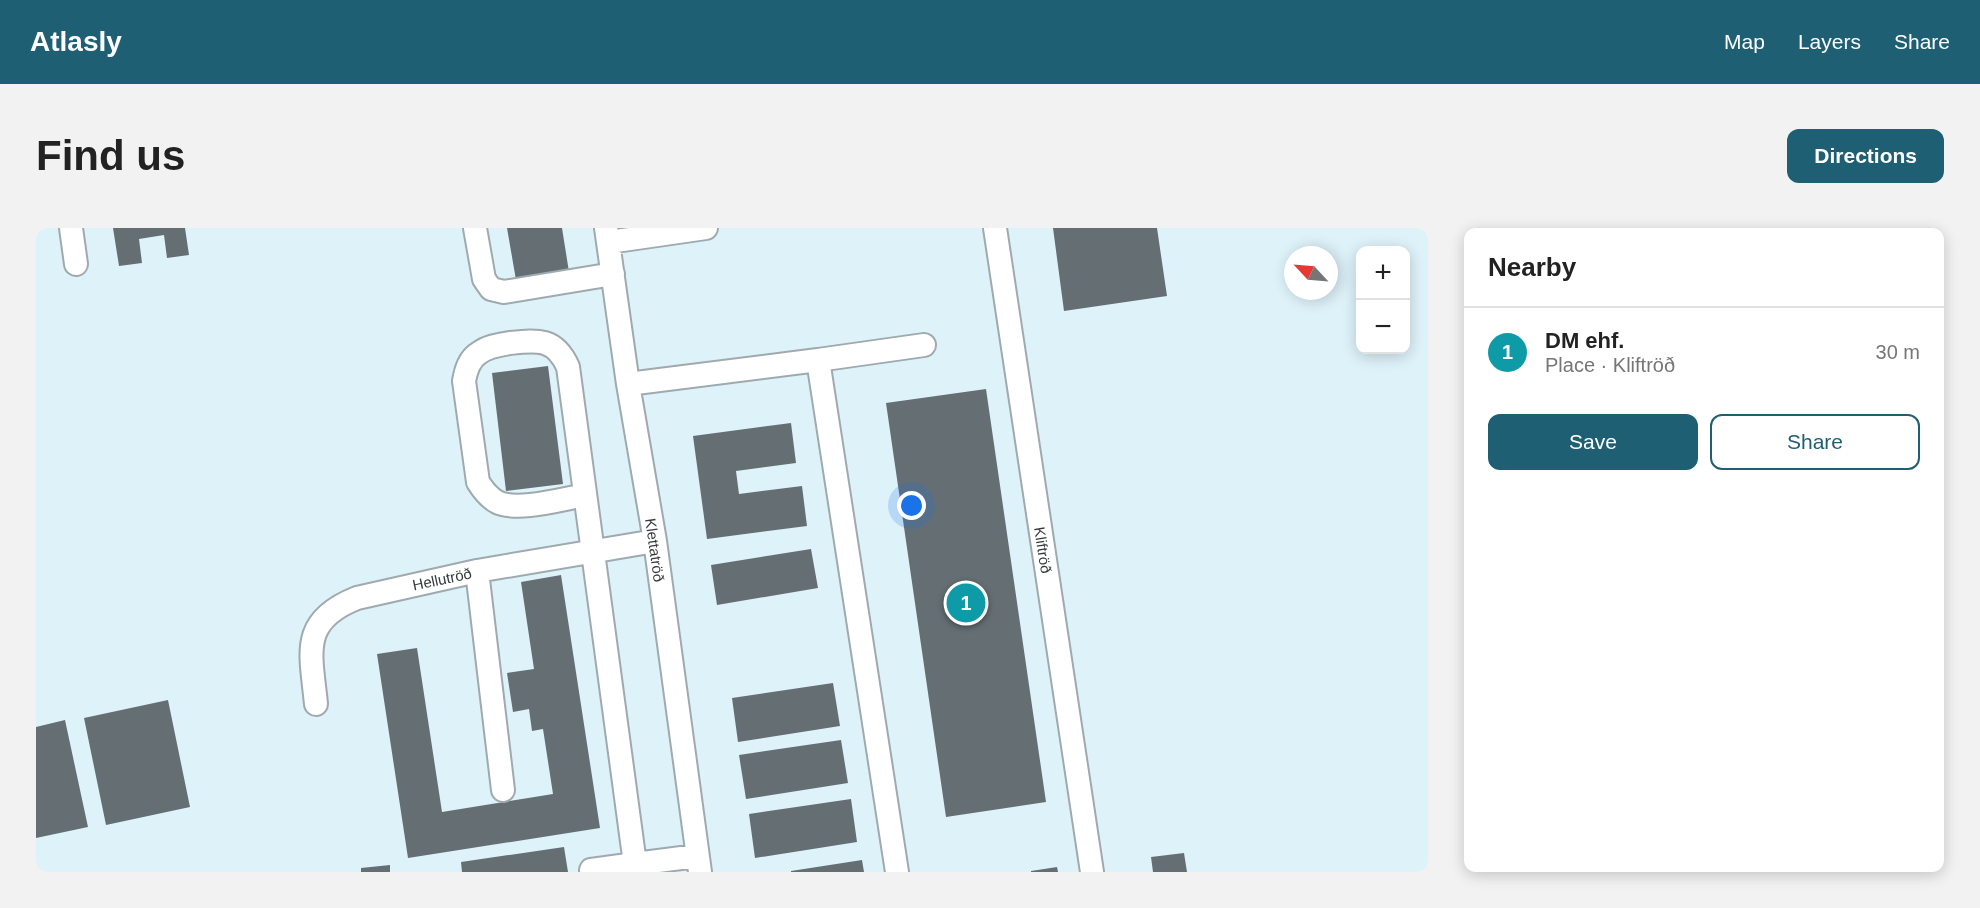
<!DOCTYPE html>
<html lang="en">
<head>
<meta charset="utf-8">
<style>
	body { margin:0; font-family:Helvetica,sans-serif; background:#f2f2f2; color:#222 }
	.controls { position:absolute; right:18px; top:18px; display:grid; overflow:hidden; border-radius:12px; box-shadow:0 3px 15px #0003 }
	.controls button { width:54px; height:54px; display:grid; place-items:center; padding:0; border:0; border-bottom:2px solid #e0e0e0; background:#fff; color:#222; font:30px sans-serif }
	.compass { position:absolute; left:1248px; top:18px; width:54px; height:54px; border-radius:50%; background:#fff; box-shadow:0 3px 15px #0003; rotate:296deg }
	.you { position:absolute; left:876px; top:278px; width:21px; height:21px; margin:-15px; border:4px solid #fff; border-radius:50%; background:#1a73e8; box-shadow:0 0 0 9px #1a73e833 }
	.badge { display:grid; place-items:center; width:39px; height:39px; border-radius:50%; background:#1e5f74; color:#fff; font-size:20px; font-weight:700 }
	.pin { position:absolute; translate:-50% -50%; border:3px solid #fff; box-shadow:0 2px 6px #0006 }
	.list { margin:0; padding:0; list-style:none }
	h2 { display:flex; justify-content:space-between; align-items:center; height:78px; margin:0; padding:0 24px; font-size:26px }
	h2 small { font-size:20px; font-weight:400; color:#767676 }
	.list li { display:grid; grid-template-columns:39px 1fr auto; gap:18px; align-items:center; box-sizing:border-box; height:90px; padding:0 24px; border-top:2px solid #e0e0e0 }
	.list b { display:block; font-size:22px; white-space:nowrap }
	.list p { margin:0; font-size:20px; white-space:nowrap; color:#767676 }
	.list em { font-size:20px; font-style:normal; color:#767676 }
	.actions { display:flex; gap:12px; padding:18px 24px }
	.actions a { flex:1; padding:14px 0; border:2px solid #1e5f74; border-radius:12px; text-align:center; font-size:21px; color:#1e5f74 }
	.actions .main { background:#1e5f74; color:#fff }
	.map { position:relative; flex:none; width:1392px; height:644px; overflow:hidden; border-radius:12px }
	header { display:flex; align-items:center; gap:36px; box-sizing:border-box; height:84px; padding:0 30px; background:#1e5f74; color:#fff }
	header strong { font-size:28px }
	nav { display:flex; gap:33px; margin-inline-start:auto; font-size:21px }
	.intro { display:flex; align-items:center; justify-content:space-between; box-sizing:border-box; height:144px; padding:0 36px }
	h1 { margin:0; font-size:42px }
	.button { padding:15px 27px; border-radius:12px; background:#1e5f74; color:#fff; font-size:21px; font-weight:700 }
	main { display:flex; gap:36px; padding:0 36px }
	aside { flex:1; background:#fff; border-radius:12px; box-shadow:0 3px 15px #0003 }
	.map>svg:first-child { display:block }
	.built { fill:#def2fa; fill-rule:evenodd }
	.building { fill:#656f73 }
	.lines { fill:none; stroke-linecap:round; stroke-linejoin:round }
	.minor-casing { stroke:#9faaae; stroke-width:26 }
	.minor { stroke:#fff; stroke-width:22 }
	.labels { text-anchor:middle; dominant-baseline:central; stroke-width:6; stroke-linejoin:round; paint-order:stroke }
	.street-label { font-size:15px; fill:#35393b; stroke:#fff }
</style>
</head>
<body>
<header>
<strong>Atlasly</strong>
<nav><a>Map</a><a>Layers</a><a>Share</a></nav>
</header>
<div class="intro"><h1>Find us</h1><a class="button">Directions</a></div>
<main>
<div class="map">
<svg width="1392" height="644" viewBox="0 0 1392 644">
	<rect width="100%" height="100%" fill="#f1fafe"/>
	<path class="built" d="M 0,0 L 1392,0 L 1392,644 L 0,644 ZM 1324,22 L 1370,22 L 1370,122 L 1324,122 ZM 1257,27 L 1293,27 L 1293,63 L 1257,63 Z"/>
	<path class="building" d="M 77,0 L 149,0 L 153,27 L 131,30 L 128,7 L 103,11 L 106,35 L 83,38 Z
		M 471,0 L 526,0 L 533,44 L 480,52 Z
		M 1017,0 L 1121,0 L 1131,68 L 1028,83 Z
		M 512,138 L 527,256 L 470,263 L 456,145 Z
		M 950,161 L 1010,574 L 910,589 L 850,175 Z
		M 755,195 L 760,235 L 700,243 L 703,266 L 766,258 L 771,298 L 671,311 L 657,208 Z
		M 775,321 L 782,360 L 681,377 L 675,337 Z
		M 525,347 L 564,600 L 372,630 L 341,426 L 381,420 L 406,584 L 517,566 L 507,501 L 496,503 L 493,481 L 477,484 L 471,445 L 498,441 L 485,354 Z
		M 797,455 L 804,498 L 702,514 L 696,470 Z
		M 132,472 L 154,579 L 70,597 L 48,490 Z
		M 29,492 L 52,599 L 0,610 L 0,499 Z
		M 805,512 L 812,555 L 710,571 L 703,527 Z
		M 815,571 L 821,614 L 719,630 L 713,586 Z
		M 528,619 L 532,644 L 426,644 L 425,634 Z
		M 1148,625 L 1151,644 L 1117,644 L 1115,629 Z
		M 826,632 L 828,644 L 755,644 L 755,643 Z
		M 354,637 L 354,644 L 325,644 L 325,640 Z
		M 1021,639 L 1022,644 L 995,644 L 995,643 Z"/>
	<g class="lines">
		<defs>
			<path id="minor" d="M 35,0 L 40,36
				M 439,0 L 448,51 L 455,61 L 468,64 L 577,46
				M 570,0 L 592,156 L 619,313 L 664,644
				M 959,0 L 1056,644
				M 573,14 L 670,0
				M 782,132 L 888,117
				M 592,156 L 782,132 L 861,644
				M 549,267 C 526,271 481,284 461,274 C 452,269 447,262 442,254 L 428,153 C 430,142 433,131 443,125 C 452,118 463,117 474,115 C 502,112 519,110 532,139 L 599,636 L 661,628
				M 441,343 L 467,562
				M 280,476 C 275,425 263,393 321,370 L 441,343 L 619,313
				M 555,642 L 599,636"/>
		</defs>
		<use href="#minor" class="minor-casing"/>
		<use href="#minor" class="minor"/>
	</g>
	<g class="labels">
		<g class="street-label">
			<text transform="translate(619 322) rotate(82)">Klettatröð</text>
			<text transform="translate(1007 322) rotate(81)">Kliftröð</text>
			<text transform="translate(406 351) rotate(-12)">Hellutröð</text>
		</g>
	</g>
</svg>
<div class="controls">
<button>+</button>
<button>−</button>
</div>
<svg class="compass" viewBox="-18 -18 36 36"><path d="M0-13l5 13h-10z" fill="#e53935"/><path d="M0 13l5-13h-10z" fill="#767676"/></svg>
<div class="you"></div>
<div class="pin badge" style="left:930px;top:375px;background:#0f9aa8">1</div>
</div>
<aside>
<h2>Nearby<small></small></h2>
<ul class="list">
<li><span class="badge" style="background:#0f9aa8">1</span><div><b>DM ehf.</b><p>Place · Kliftröð</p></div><em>30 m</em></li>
</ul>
<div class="actions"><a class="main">Save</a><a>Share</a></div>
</aside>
</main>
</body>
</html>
